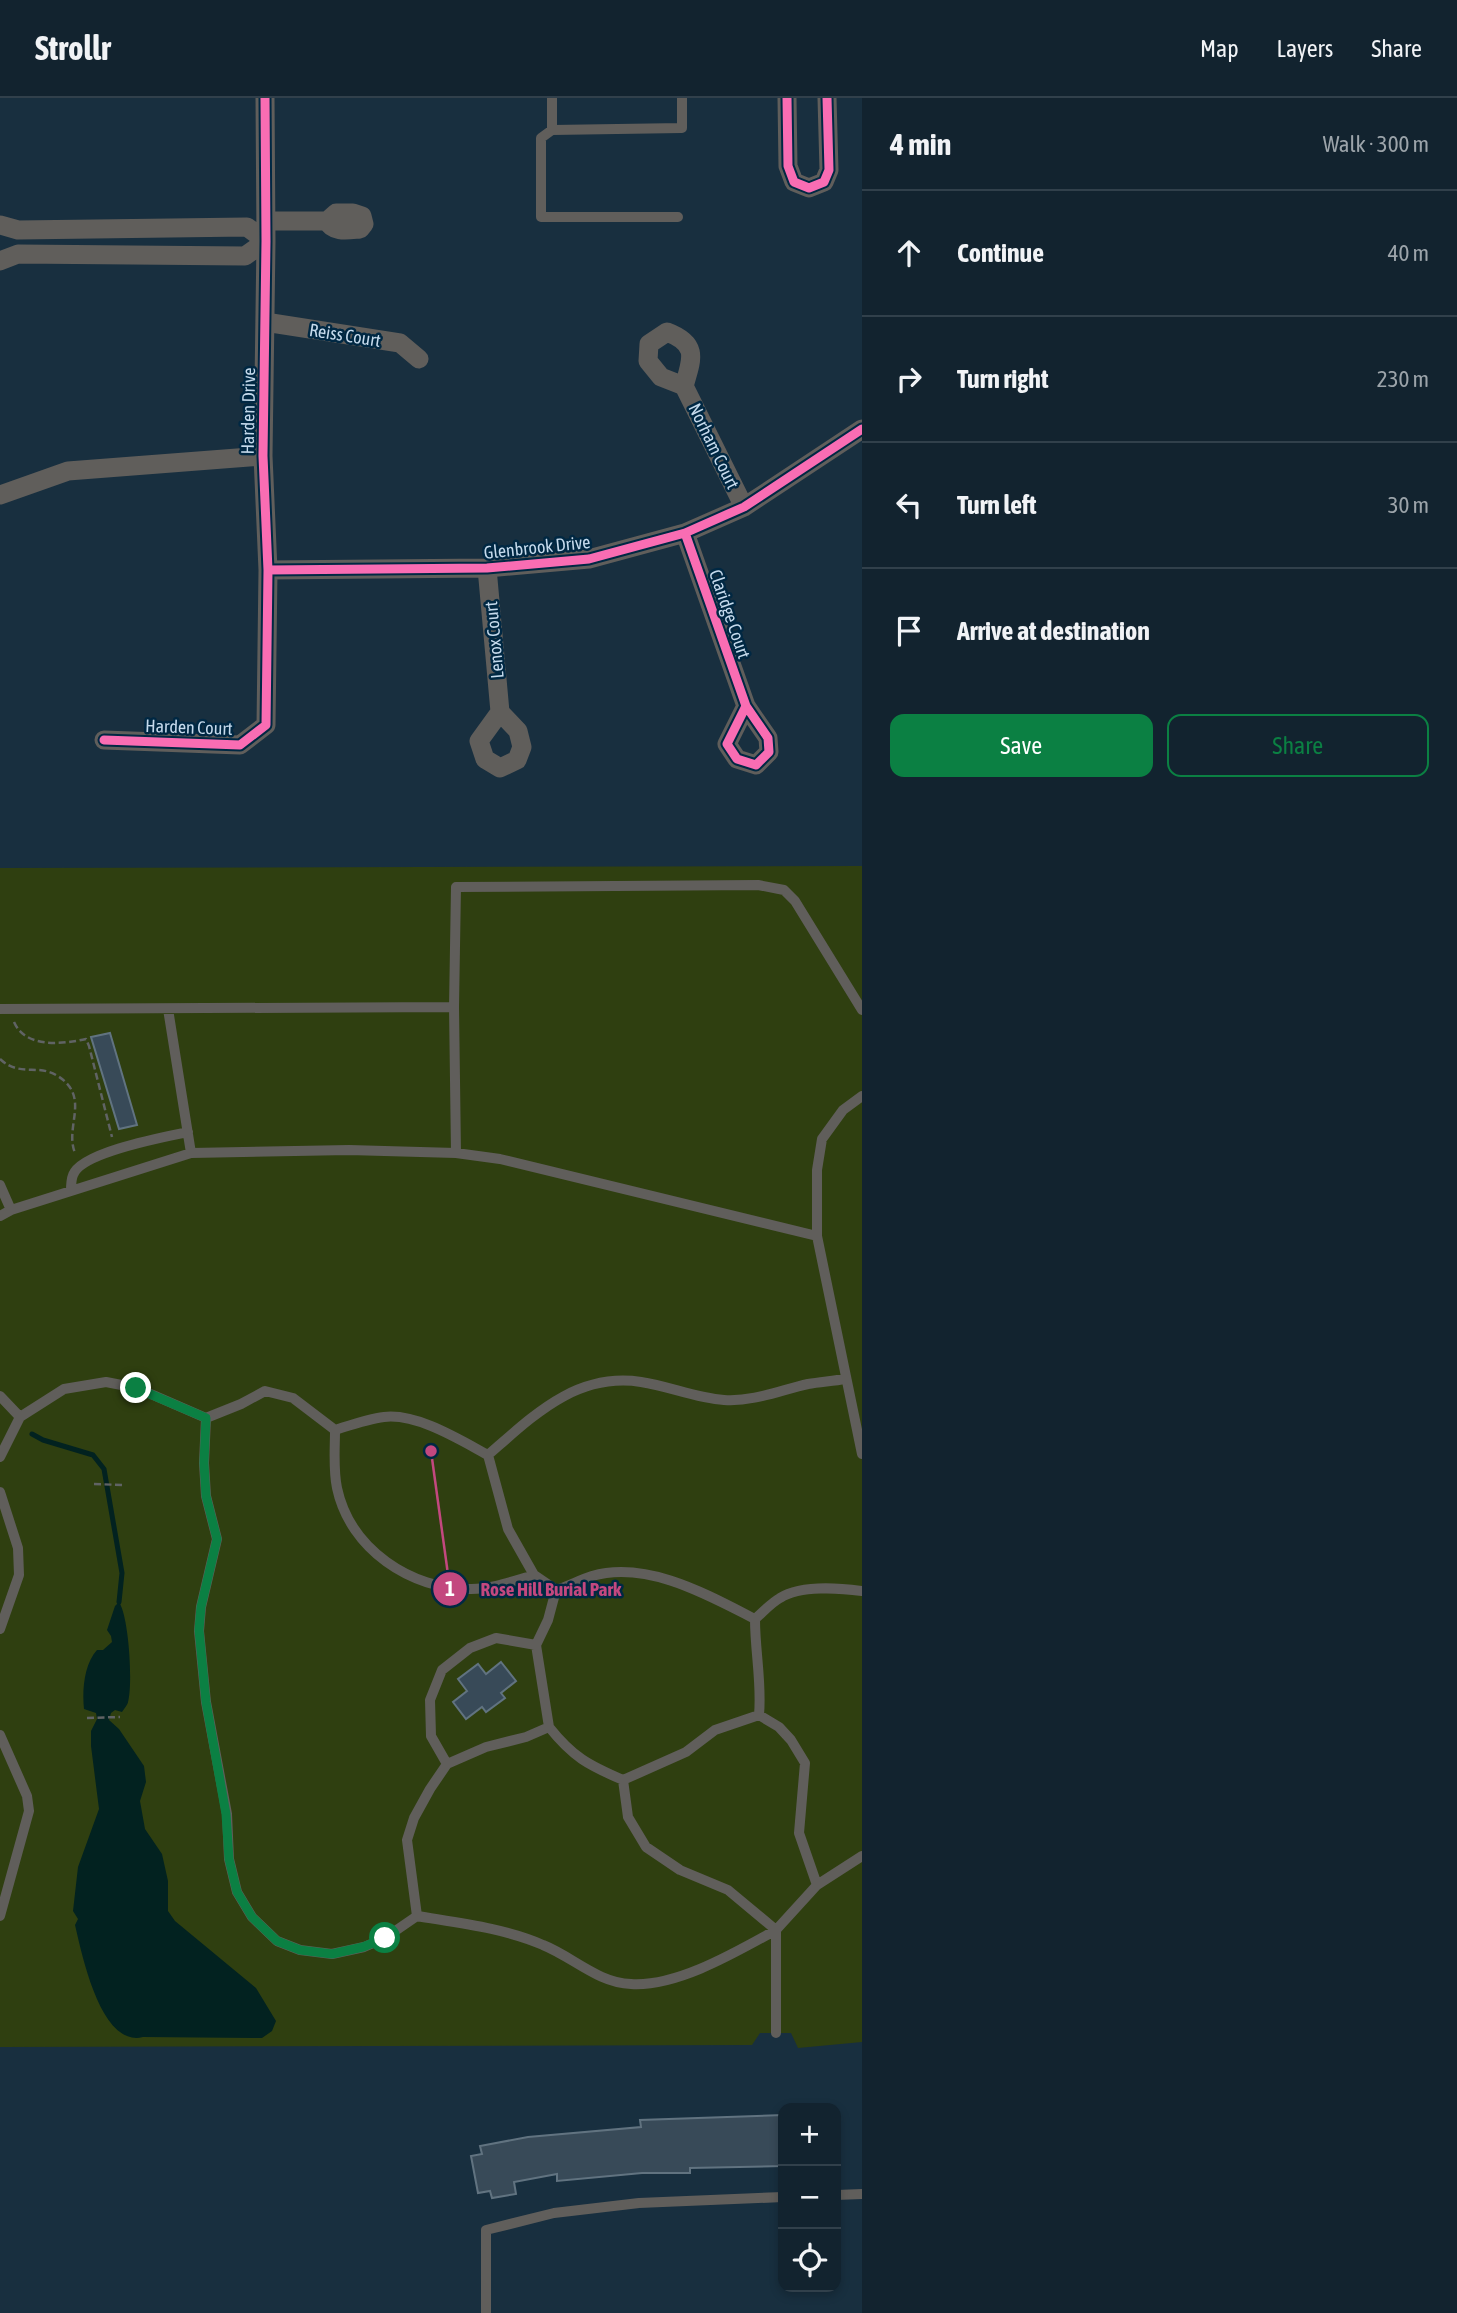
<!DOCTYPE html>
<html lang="en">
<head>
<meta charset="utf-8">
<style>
	body { margin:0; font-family:"Asap Condensed",sans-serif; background:#1b2b37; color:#f1f3f6 }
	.controls { position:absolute; right:21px; bottom:21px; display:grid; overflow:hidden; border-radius:14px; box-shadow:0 4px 10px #0003 }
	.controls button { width:63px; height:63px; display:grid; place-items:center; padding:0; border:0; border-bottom:2px solid #31404b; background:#12232f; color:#f1f3f6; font:35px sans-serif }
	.stop { position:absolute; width:21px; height:21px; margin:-16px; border:5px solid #0b8043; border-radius:50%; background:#fff }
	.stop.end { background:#0b8043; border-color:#fff; box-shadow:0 2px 7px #0008 }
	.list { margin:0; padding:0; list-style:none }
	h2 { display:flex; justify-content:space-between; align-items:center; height:91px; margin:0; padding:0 28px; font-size:30px }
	h2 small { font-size:23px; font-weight:400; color:#9ca4aa }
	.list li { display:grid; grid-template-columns:46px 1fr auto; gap:21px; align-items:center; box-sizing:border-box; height:126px; padding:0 28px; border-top:2px solid #31404b }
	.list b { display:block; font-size:26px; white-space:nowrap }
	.list em { font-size:23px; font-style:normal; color:#9ca4aa }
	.actions { display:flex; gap:14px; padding:21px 28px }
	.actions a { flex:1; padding:16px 0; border:2px solid #0b8043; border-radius:14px; text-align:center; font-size:24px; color:#0b8043 }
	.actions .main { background:#0b8043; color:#fff }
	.icon { flex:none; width:38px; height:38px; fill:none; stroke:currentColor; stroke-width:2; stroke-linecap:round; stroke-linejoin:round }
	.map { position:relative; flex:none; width:862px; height:2215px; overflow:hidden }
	header { display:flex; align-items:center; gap:42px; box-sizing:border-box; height:98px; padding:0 35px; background:#12232f; border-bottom:2px solid #31404b }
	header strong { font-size:33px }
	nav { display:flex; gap:38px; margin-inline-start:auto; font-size:24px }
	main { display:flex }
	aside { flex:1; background:#12232f }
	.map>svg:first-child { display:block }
	.green { fill:#2f3f10 }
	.water { fill:#022220 }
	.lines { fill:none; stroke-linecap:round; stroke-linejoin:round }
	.stream { stroke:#022220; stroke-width:5 }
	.building { fill:#384a58; stroke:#617380; stroke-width:2 }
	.path { stroke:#606364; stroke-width:2.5; stroke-dasharray:7 3.5; stroke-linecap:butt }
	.service { stroke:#605e5b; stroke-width:10 }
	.minor { stroke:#605e5b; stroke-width:19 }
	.cycleway-casing { stroke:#002843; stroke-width:13 }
	.cycleway { stroke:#f96db3; stroke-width:9 }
	.route { stroke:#0b8043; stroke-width:9 }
	.labels { text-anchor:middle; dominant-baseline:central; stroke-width:5; stroke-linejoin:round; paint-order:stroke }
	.street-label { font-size:18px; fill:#c5daec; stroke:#002843 }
	.leader { fill:none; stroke:#c3487f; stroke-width:2.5 }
	.callout-dot { fill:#c3487f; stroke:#002843; stroke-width:2.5 }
	.mark-label { font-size:21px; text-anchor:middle; font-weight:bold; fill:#fff }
	.callout-label { font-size:19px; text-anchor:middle; font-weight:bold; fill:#c3487f; stroke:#002843; stroke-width:5; stroke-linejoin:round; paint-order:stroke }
</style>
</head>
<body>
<header>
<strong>Strollr</strong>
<nav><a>Map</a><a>Layers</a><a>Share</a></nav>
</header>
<main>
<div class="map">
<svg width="862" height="2215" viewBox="0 0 862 2215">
	<rect width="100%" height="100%" fill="#182f3f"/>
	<path class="green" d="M 862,768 L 862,1944 L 798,1950 L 791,1935 L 760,1935 L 752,1947 L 0,1949 L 0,770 Z"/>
	<path class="water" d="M 119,1504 C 129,1519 133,1586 128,1604 C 128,1606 124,1611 122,1614 L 115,1612 L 111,1615 L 109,1622 L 119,1631 L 144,1668 L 146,1684 L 140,1703 L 145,1731 L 162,1756 L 168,1783 L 168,1813 L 175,1823 L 256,1890 L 276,1923 L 272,1933 L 262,1940 L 143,1939 C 101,1950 82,1857 75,1827 L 78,1821 L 73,1813 L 78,1769 L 99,1711 L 91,1648 L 91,1633 L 97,1621 L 96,1615 L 84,1611 C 82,1593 84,1566 97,1552 L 103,1552 L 112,1544 L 111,1538 L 107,1532 L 115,1508 Z"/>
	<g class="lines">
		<path class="stream" d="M 32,1336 L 43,1342 L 93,1357 L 104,1371 L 122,1475 L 119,1504"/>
	</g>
	<path class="building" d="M 110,935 L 137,1027 L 119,1031 L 91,939 Z
		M 501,1564 L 516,1583 L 501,1595 L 505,1600 L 486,1614 L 482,1609 L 466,1621 L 453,1604 L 467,1593 L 458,1581 L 478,1566 L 486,1576 Z
		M 783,2017 L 783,2068 L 690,2070 L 690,2075 L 642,2075 L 557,2083 L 557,2076 L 514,2084 L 516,2096 L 492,2100 L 490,2093 L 478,2095 L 471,2058 L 482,2056 L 480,2048 L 528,2039 L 641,2029 L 640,2022 Z"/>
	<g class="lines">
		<path class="path" d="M 14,924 C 26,951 63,946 86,941 L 89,948 L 112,1039
			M 0,961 C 19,979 37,966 56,977 C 92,998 64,1028 75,1055
			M 94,1386 L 122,1387
			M 87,1620 L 120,1619"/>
		<path class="service" d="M 552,0 L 552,32 L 682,30 L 682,0
			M 552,32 L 541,40 L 541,119 L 678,119
			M 0,911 L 454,909
			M 168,911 L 191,1055
			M 862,998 L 843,1012 L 822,1041 L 817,1072 L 817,1138 L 862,1356
			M 456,1055 L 454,909 L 456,789 L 758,787 L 784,792 L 795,803 L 862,912
			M 0,1087 L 11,1112
			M 71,1093 C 71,1088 71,1082 73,1077 C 81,1054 164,1039 188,1034
			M 0,1118 L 11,1112 L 191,1055 L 349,1052 L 456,1055 L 500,1061 L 817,1138
			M 0,1298 L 20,1319
			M 206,1320 L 241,1306 L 265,1293 L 293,1300 L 335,1332 C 335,1351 333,1371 337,1390 C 350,1451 411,1492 471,1491 C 493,1491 513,1483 534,1477
			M 335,1332 C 351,1327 368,1321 384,1319 C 417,1315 460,1342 488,1357
			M 0,1359 L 20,1319 L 64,1291 L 106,1284 L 137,1290 L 206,1320 L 204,1365 L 206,1398 L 217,1441 L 201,1509 L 199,1533 L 206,1604 L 227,1716 L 229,1761 L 237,1794 L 252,1819 L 277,1843 L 300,1852 L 332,1856 L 364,1849 L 385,1840 L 417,1818 C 459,1825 504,1830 543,1847 C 573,1859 598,1885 631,1886 C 677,1889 736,1854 776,1832 L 776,1935
			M 0,1394 L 18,1450 L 19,1477 L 0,1531
			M 556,1492 C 568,1488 580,1482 592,1478 C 647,1462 708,1497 755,1521
			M 759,1617 C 762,1585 755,1554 755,1521 C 763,1514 771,1505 780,1500 C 800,1487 840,1490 862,1493
			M 759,1617 L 779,1629 L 791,1642 L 805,1665 L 799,1735 L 817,1787
			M 549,1629 L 536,1547 L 548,1522 L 556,1492 L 534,1477 L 508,1431 L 488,1357 C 533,1318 576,1274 641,1284 C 669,1288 695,1300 724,1302 C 753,1304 781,1292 808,1286 C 820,1284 833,1283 845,1281
			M 0,1637 L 27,1698 L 29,1713 L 0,1818
			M 447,1666 L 431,1638 L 430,1602 L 442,1572 L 470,1550 L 496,1540 L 536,1547
			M 623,1682 L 628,1719 L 646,1749 L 680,1772 L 728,1792 L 776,1832 L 817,1787 L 862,1758
			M 417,1818 L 407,1742 L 414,1720 L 430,1691 L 447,1666 L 486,1649 L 526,1639 L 549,1629 C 573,1659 588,1667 623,1682 L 686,1654 L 715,1632 L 759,1617
			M 836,2097 L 862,2096
			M 486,2215 L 486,2132 L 554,2115 L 639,2105 L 783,2099"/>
		<path class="minor" d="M 787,0 L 788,68 L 794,84 L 809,90 L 824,84 L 829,72 L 827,0
			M 266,123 L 327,123 L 336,115 L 353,115 L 362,118 L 364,126 L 360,131 C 348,132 333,135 327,123
			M 0,127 L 18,132 L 247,129 L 266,143 L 245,158 L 18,156 L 0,163
			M 265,224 L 400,245 L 419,261
			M 684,288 C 692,261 699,246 667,234 L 649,246 L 648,263 L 661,279 L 684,288 L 744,409
			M 0,397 L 68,373 L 263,358
			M 685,435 L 746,608 L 768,640 L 769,654 L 756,667 L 737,661 L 727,646 L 746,608
			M 487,470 L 500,614 L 518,633 L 522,649 L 517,662 L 500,670 L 485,661 L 479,643 L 500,614
			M 268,472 L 487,470 L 589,461 L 685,435 L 744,409 L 862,331
			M 104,642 L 240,647 L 266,627 L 268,472 L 263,358 L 266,143 L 265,0"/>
		<defs>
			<path id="cycleway" d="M 787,0 L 788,68 L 794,84 L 809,90 L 824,84 L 829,72 L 827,0
				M 685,435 L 746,608 L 768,640 L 769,654 L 756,667 L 737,661 L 727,646 L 746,608
				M 268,472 L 487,470 L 589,461 L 685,435 L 744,409 L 862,331
				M 104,642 L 240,647 L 266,627 L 268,472 L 263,358 L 266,143 L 265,0"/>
		</defs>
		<use href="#cycleway" class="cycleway-casing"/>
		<use href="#cycleway" class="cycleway"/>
	</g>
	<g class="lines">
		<path class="route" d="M 136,1290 L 206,1320 L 204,1365 L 206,1398 L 217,1441 L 201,1509 L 199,1532 L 206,1604 L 226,1716 L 229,1761 L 237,1794 L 252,1819 L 277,1843 L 300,1852 L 332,1856 L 363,1849 L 385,1840"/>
	</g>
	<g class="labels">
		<g class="street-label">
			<text transform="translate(345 237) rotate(9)">Reiss Court</text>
			<text transform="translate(248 313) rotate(-89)">Harden Drive</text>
			<text transform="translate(714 348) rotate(64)">Norham Court</text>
			<text transform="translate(537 449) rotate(-6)">Glenbrook Drive</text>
			<text transform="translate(730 516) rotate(71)">Claridge Court</text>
			<text transform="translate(494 542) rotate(-95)">Lenox Court</text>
			<text transform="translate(189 629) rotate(2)">Harden Court</text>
		</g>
	</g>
	<path class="leader" d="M431 1353L450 1491"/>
	<g class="callout-dot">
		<circle cx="431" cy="1353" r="7"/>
		<circle cx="450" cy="1491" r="18"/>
	</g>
	<g class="mark-label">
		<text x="450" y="1498">1</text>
	</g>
	<g class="callout-label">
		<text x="551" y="1498">Rose Hill Burial Park</text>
	</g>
</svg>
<div class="controls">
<button>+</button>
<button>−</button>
<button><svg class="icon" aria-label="locate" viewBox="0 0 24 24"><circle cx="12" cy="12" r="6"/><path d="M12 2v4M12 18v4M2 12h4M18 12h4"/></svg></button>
</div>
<div class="stop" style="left:385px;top:1840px"></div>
<div class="stop end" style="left:136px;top:1290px"></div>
</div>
<aside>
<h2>4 min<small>Walk · 300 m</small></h2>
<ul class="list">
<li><svg class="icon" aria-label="ahead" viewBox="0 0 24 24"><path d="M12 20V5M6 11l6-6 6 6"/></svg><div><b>Continue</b></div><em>40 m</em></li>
<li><svg class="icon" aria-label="right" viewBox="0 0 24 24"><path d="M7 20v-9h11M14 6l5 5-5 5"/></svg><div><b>Turn right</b></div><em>230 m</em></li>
<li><svg class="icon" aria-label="left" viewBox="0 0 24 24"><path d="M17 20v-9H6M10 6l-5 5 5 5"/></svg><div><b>Turn left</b></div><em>30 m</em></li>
<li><svg class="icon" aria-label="arrive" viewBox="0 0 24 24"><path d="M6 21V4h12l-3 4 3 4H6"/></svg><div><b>Arrive at destination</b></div></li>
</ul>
<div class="actions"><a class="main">Save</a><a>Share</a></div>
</aside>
</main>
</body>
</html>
